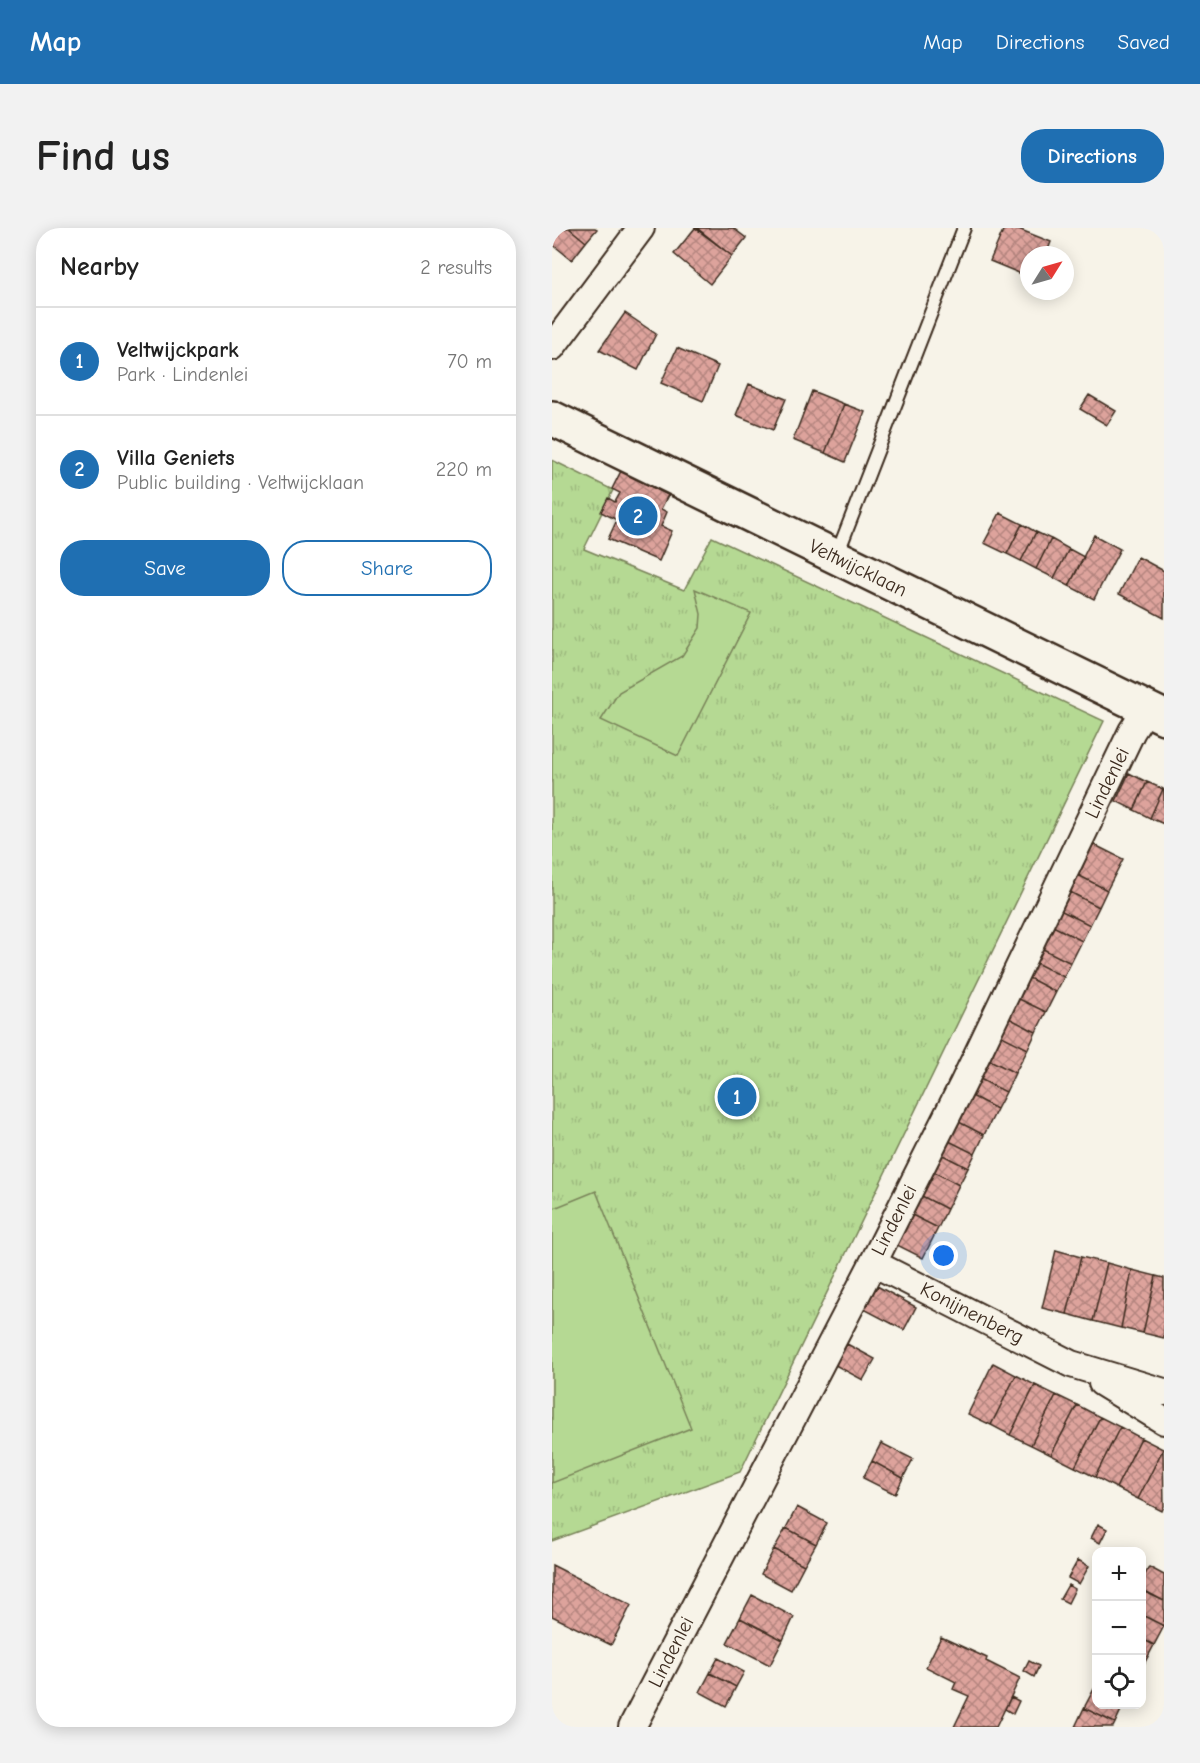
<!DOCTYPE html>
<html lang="en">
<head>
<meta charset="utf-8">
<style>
	body { margin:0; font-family:"Comic Neue",sans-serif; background:#f2f2f2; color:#222 }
	.controls { position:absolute; right:18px; bottom:18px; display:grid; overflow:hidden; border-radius:12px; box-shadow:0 3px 15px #0003 }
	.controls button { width:54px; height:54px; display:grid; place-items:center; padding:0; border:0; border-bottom:2px solid #e0e0e0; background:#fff; color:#222; font:30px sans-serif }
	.compass { position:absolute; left:468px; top:18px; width:54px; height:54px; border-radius:50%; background:#fff; box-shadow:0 3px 15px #0003; rotate:53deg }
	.you { position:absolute; left:392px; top:1028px; width:21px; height:21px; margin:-15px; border:4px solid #fff; border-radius:50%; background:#1a73e8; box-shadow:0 0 0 9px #1a73e833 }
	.badge { display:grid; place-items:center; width:39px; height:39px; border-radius:50%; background:#1f6fb2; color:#fff; font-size:20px; font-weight:700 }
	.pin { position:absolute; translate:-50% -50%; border:3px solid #fff; box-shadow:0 2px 6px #0006 }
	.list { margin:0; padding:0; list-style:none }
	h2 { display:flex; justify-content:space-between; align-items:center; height:78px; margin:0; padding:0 24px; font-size:26px }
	h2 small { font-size:20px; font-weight:400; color:#767676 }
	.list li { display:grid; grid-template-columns:39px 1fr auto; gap:18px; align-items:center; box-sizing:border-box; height:108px; padding:0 24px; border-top:2px solid #e0e0e0 }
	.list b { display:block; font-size:22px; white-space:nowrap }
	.list p { margin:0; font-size:20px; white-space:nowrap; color:#767676 }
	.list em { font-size:20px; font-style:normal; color:#767676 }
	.actions { display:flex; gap:12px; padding:18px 24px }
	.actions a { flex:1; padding:14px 0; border:2px solid #1f6fb2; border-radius:24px; text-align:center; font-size:21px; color:#1f6fb2 }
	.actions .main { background:#1f6fb2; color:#fff }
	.icon { flex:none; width:33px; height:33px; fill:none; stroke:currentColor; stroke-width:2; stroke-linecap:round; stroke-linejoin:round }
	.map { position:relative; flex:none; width:612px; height:1499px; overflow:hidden; border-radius:24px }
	header { display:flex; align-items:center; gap:36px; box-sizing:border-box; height:84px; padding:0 30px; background:#1f6fb2; color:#fff }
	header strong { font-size:28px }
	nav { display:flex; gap:33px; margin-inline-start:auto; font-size:21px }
	.intro { display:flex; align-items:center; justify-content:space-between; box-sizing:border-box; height:144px; padding:0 36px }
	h1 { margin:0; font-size:42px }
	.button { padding:15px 27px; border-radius:24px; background:#1f6fb2; color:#fff; font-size:21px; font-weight:700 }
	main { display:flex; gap:36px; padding:0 36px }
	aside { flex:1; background:#fff; border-radius:24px; box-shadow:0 3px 15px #0003 }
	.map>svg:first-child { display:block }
	.grass { fill:url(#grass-tufts); stroke:#788258; stroke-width:1.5 }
	.pitch { fill:#b5d993; stroke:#788258; stroke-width:1.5 }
	.building { fill:url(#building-cross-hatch); stroke:#3b2a1e; stroke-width:1.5 }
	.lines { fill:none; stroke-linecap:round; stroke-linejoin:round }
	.lane-casing { stroke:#3b2a1e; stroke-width:16 }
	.street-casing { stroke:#3b2a1e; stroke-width:30 }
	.secondary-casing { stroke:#3b2a1e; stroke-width:38 }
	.lane { stroke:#f7f3e8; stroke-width:12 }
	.street { stroke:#f7f3e8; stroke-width:26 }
	.secondary { stroke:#f7f3e8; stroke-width:33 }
	.labels { text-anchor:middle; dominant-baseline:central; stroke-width:4.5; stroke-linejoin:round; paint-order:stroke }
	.street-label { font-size:20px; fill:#3b2a1e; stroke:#f7f3e8 }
</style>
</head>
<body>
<header>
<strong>Map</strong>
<nav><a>Map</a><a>Directions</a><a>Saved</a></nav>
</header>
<div class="intro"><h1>Find us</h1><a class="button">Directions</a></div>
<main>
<aside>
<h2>Nearby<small>2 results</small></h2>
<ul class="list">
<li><span class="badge">1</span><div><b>Veltwijckpark</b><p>Park · Lindenlei</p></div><em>70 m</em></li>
<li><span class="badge">2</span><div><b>Villa Geniets</b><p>Public building · Veltwijcklaan</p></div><em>220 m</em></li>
</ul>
<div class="actions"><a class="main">Save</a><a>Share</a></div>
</aside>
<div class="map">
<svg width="612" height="1499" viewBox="0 0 612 1499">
	<defs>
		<pattern id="grass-tufts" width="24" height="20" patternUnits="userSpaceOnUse" patternTransform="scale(1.5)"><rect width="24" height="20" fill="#b5d993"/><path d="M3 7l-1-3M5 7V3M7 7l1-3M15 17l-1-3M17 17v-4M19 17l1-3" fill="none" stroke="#9dba7e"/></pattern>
		<pattern id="building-cross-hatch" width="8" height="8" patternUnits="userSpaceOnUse" patternTransform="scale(1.5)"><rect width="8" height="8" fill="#dda39c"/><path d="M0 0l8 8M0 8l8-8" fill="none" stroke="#b4857f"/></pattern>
	</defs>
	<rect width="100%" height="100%" fill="#f7f3e8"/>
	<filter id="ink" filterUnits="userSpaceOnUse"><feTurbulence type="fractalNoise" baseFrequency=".0167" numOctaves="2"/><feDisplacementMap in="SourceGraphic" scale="12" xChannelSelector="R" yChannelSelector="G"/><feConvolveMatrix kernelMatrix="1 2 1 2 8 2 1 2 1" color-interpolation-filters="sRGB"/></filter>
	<g filter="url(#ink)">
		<path class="grass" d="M 0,232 L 61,262 L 32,321 L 132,362 L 160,309 L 552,493 L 188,1244 L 0,1313 Z"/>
		<path class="pitch" d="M 143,361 L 199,385 L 126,528 L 49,492 L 67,464 L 130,428 L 148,400 L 149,386 Z
			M 44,963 L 139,1200 L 0,1255 L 0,981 Z"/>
		<path class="building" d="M 0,0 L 17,0 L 34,14 L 20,32 L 0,16 Z
			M 17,0 L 43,0 L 45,1 L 34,14 Z
			M 143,0 L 180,28 L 158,56 L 122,26 Z
			M 145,0 L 181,0 L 194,10 L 180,28 Z
			M 452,0 L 464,0 L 499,14 L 494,27 L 481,25 L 477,27 L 477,35 L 472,47 L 438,33 Z
			M 73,85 L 104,106 L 86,142 L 47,122 Z
			M 125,120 L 166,138 L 151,173 L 109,155 Z
			M 197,156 L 234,171 L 221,202 L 184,187 Z
			M 260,163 L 292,176 L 273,225 L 241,212 Z
			M 537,167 L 564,183 L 555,197 L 528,181 Z
			M 292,176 L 313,184 L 293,234 L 273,225 Z
			M 69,243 L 116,267 L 109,281 L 115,284 L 109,298 L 120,303 L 107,333 L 56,311 L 65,292 L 49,284 L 56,270 L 63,274 L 68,265 L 60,261 Z
			M 448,285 L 470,296 L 455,326 L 432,315 Z
			M 470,296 L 484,304 L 469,333 L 455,326 Z
			M 484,304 L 499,311 L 484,341 L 469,333 Z
			M 542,307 L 568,321 L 542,371 L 517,358 Z
			M 499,311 L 517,321 L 502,350 L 484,341 Z
			M 517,321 L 532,329 L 517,358 L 502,350 Z
			M 586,329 L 612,343 L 612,390 L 567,366 Z
			M 577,545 L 595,554 L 582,582 L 564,573 Z
			M 595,554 L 611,561 L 598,590 L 582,582 Z
			M 611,561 L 612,562 L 612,596 L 598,590 Z
			M 541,616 L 571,631 L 555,662 L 526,647 Z
			M 526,647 L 555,662 L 547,679 L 518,664 Z
			M 518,664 L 547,679 L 538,697 L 508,682 Z
			M 508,682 L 538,697 L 530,713 L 501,698 Z
			M 501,698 L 530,713 L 519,735 L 489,720 Z
			M 489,720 L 519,735 L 512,749 L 482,734 Z
			M 482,734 L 512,749 L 504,764 L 475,749 Z
			M 475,749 L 504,764 L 494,784 L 465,770 Z
			M 465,770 L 494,784 L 484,804 L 455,789 Z
			M 455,789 L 484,804 L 476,821 L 446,806 Z
			M 446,806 L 476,821 L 463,845 L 434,830 Z
			M 434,830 L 463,845 L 454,864 L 424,849 Z
			M 424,849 L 454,864 L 445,881 L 416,866 Z
			M 416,866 L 445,881 L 432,907 L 403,892 Z
			M 403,892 L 432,907 L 423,926 L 393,911 Z
			M 393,911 L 423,926 L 416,940 L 387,925 Z
			M 387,925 L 416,940 L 407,957 L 378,942 Z
			M 378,942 L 407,957 L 395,981 L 366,966 Z
			M 366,966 L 395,981 L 386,1000 L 356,985 Z
			M 356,985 L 386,1000 L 371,1030 L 341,1015 Z
			M 504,1022 L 529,1029 L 515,1086 L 490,1080 Z
			M 529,1029 L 555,1035 L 541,1093 L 515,1086 Z
			M 555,1035 L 580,1042 L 569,1100 L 541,1093 Z
			M 580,1042 L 604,1048 L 591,1105 L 569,1100 Z
			M 604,1048 L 612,1050 L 612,1110 L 591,1105 Z
			M 325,1058 L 364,1079 L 352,1102 L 312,1081 Z
			M 295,1116 L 323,1131 L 311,1152 L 283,1137 Z
			M 441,1135 L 464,1147 L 439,1197 L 416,1186 Z
			M 464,1147 L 483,1157 L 458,1207 L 439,1197 Z
			M 483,1157 L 504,1167 L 479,1217 L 458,1207 Z
			M 504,1167 L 525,1177 L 499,1227 L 479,1217 Z
			M 525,1177 L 548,1189 L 523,1239 L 499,1227 Z
			M 548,1189 L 568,1199 L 543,1249 L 523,1239 Z
			M 568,1199 L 589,1210 L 564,1260 L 543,1249 Z
			M 589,1210 L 611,1221 L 586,1271 L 564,1260 Z
			M 329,1215 L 361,1231 L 351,1250 L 320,1233 Z
			M 611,1221 L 612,1278 L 610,1283 L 586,1271 Z
			M 320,1233 L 351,1250 L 343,1266 L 311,1250 Z
			M 245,1279 L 275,1295 L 264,1316 L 234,1300 Z
			M 546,1296 L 555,1301 L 548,1315 L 539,1310 Z
			M 234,1300 L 264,1316 L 252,1337 L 222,1321 Z
			M 222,1321 L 252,1337 L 239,1362 L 209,1346 Z
			M 526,1332 L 537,1338 L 527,1356 L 516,1350 Z
			M 0,1337 L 79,1377 L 59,1417 L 0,1388 Z
			M 597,1339 L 612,1347 L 612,1373 L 591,1363 L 590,1360 L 590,1353 Z
			M 516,1357 L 523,1361 L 516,1375 L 508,1371 Z
			M 593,1363 L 612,1373 L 612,1398 L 590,1387 L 590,1364 L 592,1365 Z
			M 200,1367 L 242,1389 L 231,1412 L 188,1390 Z
			M 590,1387 L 612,1398 L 602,1417 L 590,1411 Z
			M 188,1390 L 231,1412 L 218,1437 L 175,1415 Z
			M 389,1409 L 435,1430 L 434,1433 L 468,1450 L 444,1499 L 402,1499 L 417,1468 L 401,1461 L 404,1454 L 374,1439 Z
			M 590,1411 L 602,1417 L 592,1436 L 590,1435 Z
			M 166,1430 L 192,1444 L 184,1459 L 158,1445 Z
			M 477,1433 L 487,1438 L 482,1449 L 472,1443 Z
			M 158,1445 L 184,1459 L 174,1478 L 148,1464 Z
			M 542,1461 L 544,1462 L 544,1476 L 572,1476 L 563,1495 L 532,1480 Z
			M 459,1469 L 467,1473 L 461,1486 L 453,1481 Z
			M 532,1480 L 563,1495 L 561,1499 L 523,1499 Z"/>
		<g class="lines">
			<defs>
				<path id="lane" d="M 284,329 L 412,0"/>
				<path id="street" d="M 0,119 L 89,0
					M 321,1035 L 519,1136 L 612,1164
					M 550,1155 L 612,1193
					M 80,1499 L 321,1035 L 411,856 L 580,503 L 594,481"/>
				<path id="secondary" d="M 0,190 L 612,489"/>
			</defs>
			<use href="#lane" class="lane-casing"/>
			<use href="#street" class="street-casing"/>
			<use href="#secondary" class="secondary-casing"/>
			<use href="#lane" class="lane"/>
			<use href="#street" class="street"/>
			<use href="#secondary" class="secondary"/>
		</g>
	</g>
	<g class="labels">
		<g class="street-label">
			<text transform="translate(306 340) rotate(26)">Veltwijcklaan</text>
			<text transform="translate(555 555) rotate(-64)">Lindenlei</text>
			<text transform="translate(342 992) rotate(-63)">Lindenlei</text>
			<text transform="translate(420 1085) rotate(27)">Konijnenberg</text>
			<text transform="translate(119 1424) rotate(-63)">Lindenlei</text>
		</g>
	</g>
</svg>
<div class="controls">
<button>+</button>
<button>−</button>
<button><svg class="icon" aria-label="locate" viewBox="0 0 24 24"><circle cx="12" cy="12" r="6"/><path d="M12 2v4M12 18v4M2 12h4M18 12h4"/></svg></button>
</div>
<svg class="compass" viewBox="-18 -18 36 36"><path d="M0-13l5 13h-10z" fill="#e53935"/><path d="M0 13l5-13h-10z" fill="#767676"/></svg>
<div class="you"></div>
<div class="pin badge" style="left:185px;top:869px">1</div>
<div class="pin badge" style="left:86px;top:288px">2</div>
</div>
</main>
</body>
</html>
